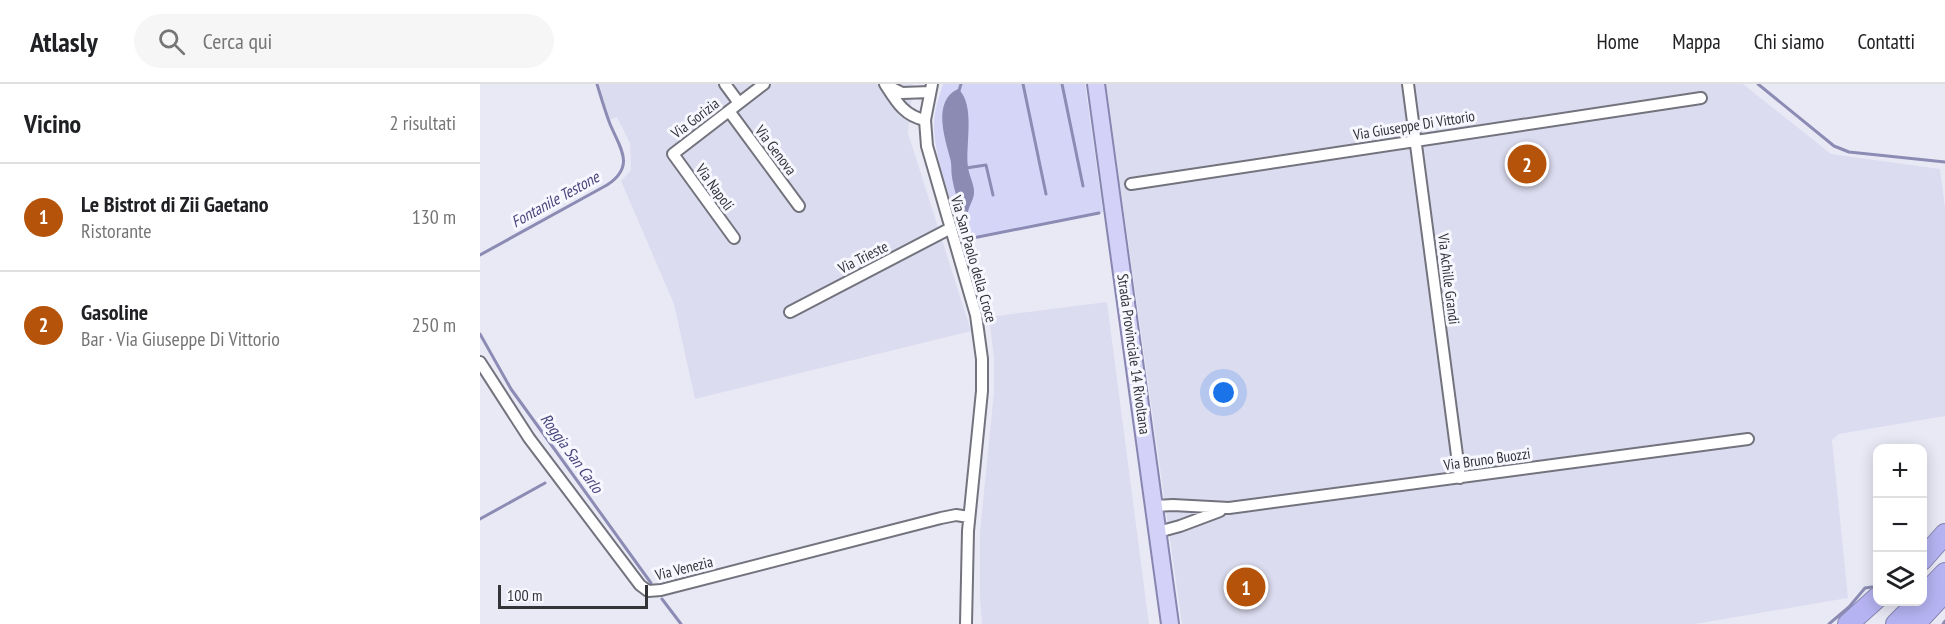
<!DOCTYPE html>
<html lang="it">
<head>
<meta charset="utf-8">
<style>
	body { margin:0; font-family:"PT Sans Narrow",sans-serif; background:#f6f6f6; color:#202124 }
	.controls { position:absolute; right:18px; bottom:18px; display:grid; overflow:hidden; border-radius:12px; box-shadow:0 3px 15px #0003 }
	.controls button { width:54px; height:54px; display:grid; place-items:center; padding:0; border:0; border-bottom:2px solid #e0e0e0; background:#fff; color:#202124; font:30px sans-serif }
	.scale { position:absolute; left:18px; bottom:15px; width:150px; box-sizing:border-box; padding-left:6px; border:3px solid #333338; border-top:0; font-size:16px; line-height:21px; white-space:nowrap; color:#333338; -webkit-text-stroke:4px #f7f7ff; paint-order:stroke }
	.you { position:absolute; left:744px; top:309px; width:21px; height:21px; margin:-15px; border:4px solid #fff; border-radius:50%; background:#1a73e8; box-shadow:0 0 0 9px #1a73e833 }
	.badge { display:grid; place-items:center; width:39px; height:39px; border-radius:50%; background:#b45309; color:#fff; font-size:20px; font-weight:700 }
	.pin { position:absolute; translate:-50% -50%; border:3px solid #fff; box-shadow:0 2px 6px #0006 }
	.list { margin:0; padding:0; list-style:none }
	h2 { display:flex; justify-content:space-between; align-items:center; height:78px; margin:0; padding:0 24px; font-size:26px }
	h2 small { font-size:20px; font-weight:400; color:#757577 }
	.list li { display:grid; grid-template-columns:39px 1fr auto; gap:18px; align-items:center; box-sizing:border-box; height:108px; padding:0 24px; border-top:2px solid #e0e0e0 }
	.list b { display:block; font-size:22px; white-space:nowrap }
	.list p { margin:0; font-size:20px; white-space:nowrap; color:#757577 }
	.list em { font-size:20px; font-style:normal; color:#757577 }
	.icon { flex:none; width:33px; height:33px; fill:none; stroke:currentColor; stroke-width:2; stroke-linecap:round; stroke-linejoin:round }
	.map { position:relative; flex:none; width:1465px; height:540px; overflow:hidden }
	header { display:flex; align-items:center; gap:36px; box-sizing:border-box; height:84px; padding:0 30px; background:#fff; border-bottom:2px solid #e0e0e0 }
	header strong { font-size:28px }
	nav { display:flex; gap:33px; margin-inline-start:auto; font-size:21px }
	.search { width:420px; height:54px; background:#f6f6f6; display:flex; align-items:center; gap:15px; box-sizing:border-box; padding:0 21px; border-radius:33px; color:#757577; font-size:22px }
	main { display:flex }
	aside { flex:1; background:#fff }
	.map>svg:first-child { display:block }
	.built { fill:#dcdcf0 }
	.green { fill:#d5d6f7 }
	.water { fill:#8b8bb4 }
	.lines { fill:none; stroke-linecap:round; stroke-linejoin:round }
	.stream { stroke:#8b8bb4; stroke-width:3 }
	.street-casing { stroke:#73737e; stroke-width:14 }
	.primary-casing { stroke:#8886b0; stroke-width:20 }
	.highway-casing { stroke:#8886b0; stroke-width:22 }
	.street { stroke:#fff; stroke-width:10 }
	.primary { stroke:#d3d1f7; stroke-width:16 }
	.highway { stroke:#b5b3f1; stroke-width:20 }
	.labels { text-anchor:middle; dominant-baseline:central; stroke-width:6; stroke-linejoin:round; paint-order:stroke }
	.street-label { font-size:15px; fill:#333338; stroke:#f7f7ff }
	.water-label { font-size:16px; font-style:italic; fill:#49447c; stroke:#f7f7ff }
</style>
</head>
<body>
<header>
<strong>Atlasly</strong>
<div class="search"><svg class="icon" aria-label="search" viewBox="0 0 24 24"><circle cx="10" cy="10" r="6"/><path d="M15 15l6 6"/></svg>Cerca qui</div>
<nav><a>Home</a><a>Mappa</a><a>Chi siamo</a><a>Contatti</a></nav>
</header>
<main>
<aside>
<h2>Vicino<small>2 risultati</small></h2>
<ul class="list">
<li><span class="badge">1</span><div><b>Le Bistrot di Zii Gaetano</b><p>Ristorante</p></div><em>130 m</em></li>
<li><span class="badge">2</span><div><b>Gasoline</b><p>Bar · Via Giuseppe Di Vittorio</p></div><em>250 m</em></li>
</ul>
</aside>
<div class="map">
<svg width="1465" height="540" viewBox="0 0 1465 540">
	<rect width="100%" height="100%" fill="#e9e9f6"/>
	<path class="built" d="M 119,0 L 433,0 L 428,49 L 491,247 L 215,315 L 194,220 L 141,97 L 151,86 L 150,59 L 137,33 L 129,36 Z
		M 626,0 L 1263,0 L 1351,70 L 1460,85 L 1465,123 L 1465,332 L 1359,350 L 1352,356 L 1368,514 L 1215,540 L 702,540 Z
		M 627,218 L 669,540 L 502,540 L 500,513 L 500,448 L 514,308 L 514,274 L 509,233 Z"/>
	<path class="green" d="M 463,0 L 605,0 L 623,128 L 485,156 C 473,120 455,80 454,42 C 454,27 459,14 463,0 Z"/>
	<path class="water" d="M 478,5 C 496,20 485,62 488,83 C 489,92 495,101 494,110 C 493,117 489,122 488,128 L 483,130 C 479,123 473,101 472,93 C 471,87 472,81 470,74 C 465,54 452,17 478,5 Z"/>
	<g class="lines">
		<path class="stream" d="M 543,0 L 566,110
			M 582,0 L 603,102
			M 1278,0 L 1354,62 L 1369,68 L 1465,78
			M 478,10 L 481,0
			M 486,84 L 506,81 L 513,111
			M 483,156 L 619,129
			M 0,171 L 127,101 C 156,82 140,64 130,40 C 125,27 121,13 117,0
			M 0,250 L 31,305 L 171,499
			M 0,435 L 65,399
			M 182,515 L 201,540
			M 1349,540 L 1369,523 L 1385,504 L 1392,503
			M 1463,540 L 1465,537"/>
		<defs>
			<path id="street" d="M 245,0 L 259,19
				M 405,0 C 416,17 424,32 445,36
				M 452,0 L 445,36 L 447,62 L 496,231 L 502,275 L 502,307 L 488,447 L 486,540
				M 928,0 L 980,394
				M 408,2 L 422,9 L 450,8
				M 249,27 L 319,122
				M 651,100 L 1221,14
				M 254,154 L 193,70 L 284,0
				M 310,228 L 471,144
				M 0,278 L 49,354 L 160,501 L 168,507 L 181,506 L 461,434 L 476,431 L 489,433
				M 675,422 L 693,421 L 749,424 L 1268,355
				M 678,448 L 700,442 L 740,427"/>
			<path id="primary" d="M 616,0 L 690,540"/>
			<path id="highway" d="M 1442,476 L 1465,450
				M 1442,513 L 1465,489
				M 1368,540 L 1398,513
				M 1416,540 L 1438,518
				M 1435,540 L 1465,508"/>
		</defs>
		<use href="#street" class="street-casing"/>
		<use href="#primary" class="primary-casing"/>
		<use href="#highway" class="highway-casing"/>
		<use href="#street" class="street"/>
		<use href="#primary" class="primary"/>
		<use href="#highway" class="highway"/>
	</g>
	<g class="labels">
		<g class="street-label">
			<text transform="translate(215 34) rotate(-37)">Via Gorizia</text>
			<text transform="translate(934 41) rotate(-9)">Via Giuseppe Di Vittorio</text>
			<text transform="translate(296 66) rotate(53)">Via Genova</text>
			<text transform="translate(235 103) rotate(54)">Via Napoli</text>
			<text transform="translate(383 173) rotate(-27)">Via Trieste</text>
			<text transform="translate(494 175) rotate(74)">Via San Paolo della Croce</text>
			<text transform="translate(969 195) rotate(83)">Via Achille Grandi</text>
			<text transform="translate(654 270) rotate(82)">Strada Provinciale 14 Rivoltana</text>
			<text transform="translate(1007 375) rotate(-8)">Via Bruno Buozzi</text>
			<text transform="translate(204 484) rotate(-14)">Via Venezia</text>
		</g>
		<g class="water-label">
			<text transform="translate(75 115) rotate(-29)">Fontanile Testone</text>
			<text transform="translate(92 369) rotate(54)">Roggia San Carlo</text>
		</g>
	</g>
</svg>
<div class="controls">
<button>+</button>
<button>−</button>
<button><svg class="icon" aria-label="layers" viewBox="0 0 24 24"><path d="M12 4l9 5-9 5-9-5zM3 14l9 5 9-5"/></svg></button>
</div>
<div class="scale">100 m</div>
<div class="you"></div>
<div class="pin badge" style="left:766px;top:503px">1</div>
<div class="pin badge" style="left:1047px;top:80px">2</div>
</div>
</main>
</body>
</html>
